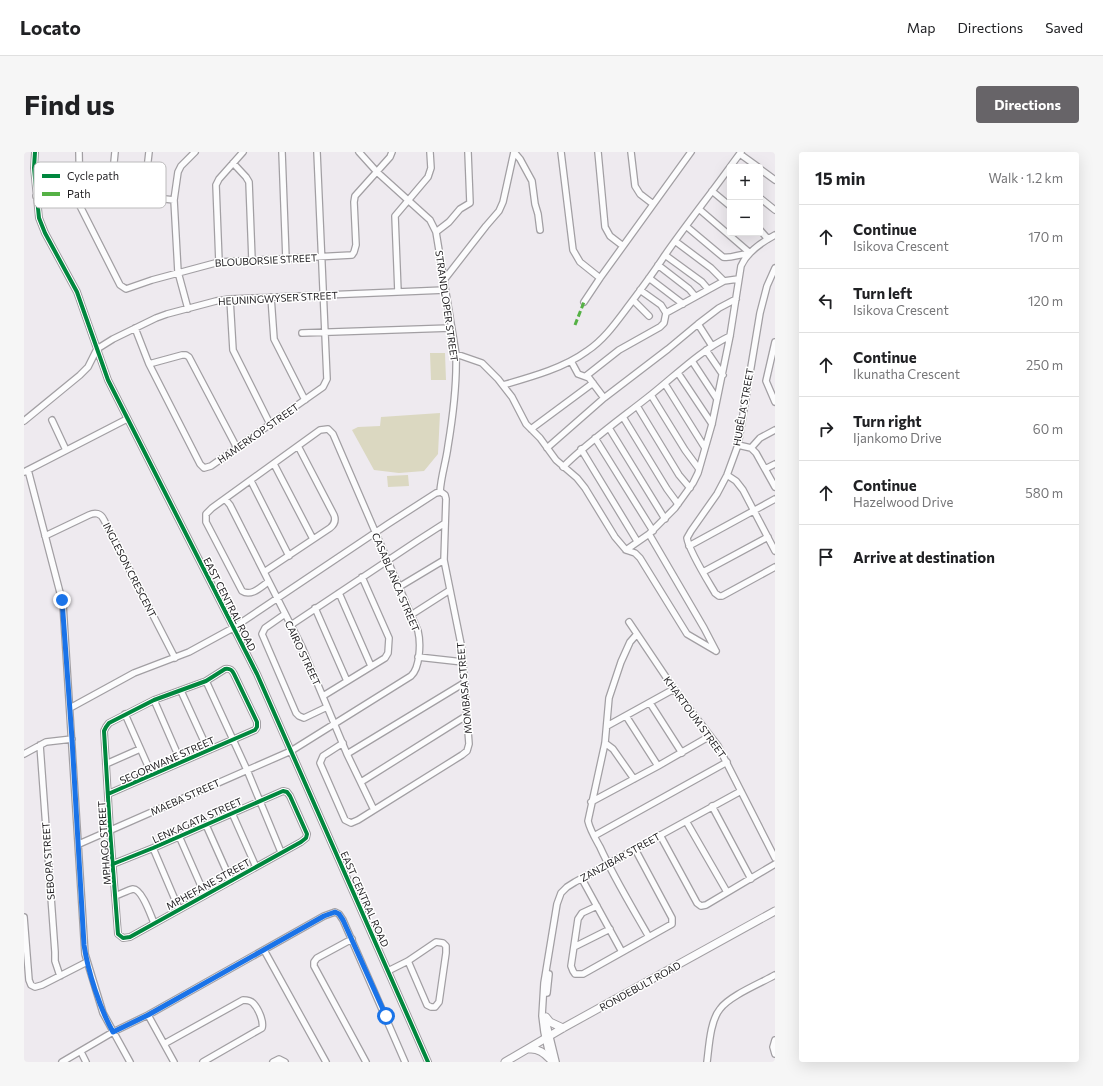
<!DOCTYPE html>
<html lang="en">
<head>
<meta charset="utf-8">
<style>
	body { margin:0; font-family:Commissioner,sans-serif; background:#f6f6f6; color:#202124 }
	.controls { position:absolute; right:12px; top:12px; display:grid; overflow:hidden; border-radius:4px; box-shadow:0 4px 16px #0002 }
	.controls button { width:36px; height:36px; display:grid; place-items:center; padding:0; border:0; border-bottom:1px solid #e0e0e0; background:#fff; color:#202124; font:20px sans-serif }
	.stop { position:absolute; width:12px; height:12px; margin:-9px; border:3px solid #1a73e8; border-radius:50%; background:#fff }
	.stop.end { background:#1a73e8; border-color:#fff; box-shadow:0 1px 4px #0008 }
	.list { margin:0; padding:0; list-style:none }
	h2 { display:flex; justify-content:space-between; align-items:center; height:52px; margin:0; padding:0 16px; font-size:17px }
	h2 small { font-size:13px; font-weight:400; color:#757577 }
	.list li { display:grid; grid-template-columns:26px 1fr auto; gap:12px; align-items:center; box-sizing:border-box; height:64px; padding:0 16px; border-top:1px solid #e0e0e0 }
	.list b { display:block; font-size:15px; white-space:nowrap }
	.list p { margin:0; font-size:13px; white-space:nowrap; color:#757577 }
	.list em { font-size:13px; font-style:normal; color:#757577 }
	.icon { flex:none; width:22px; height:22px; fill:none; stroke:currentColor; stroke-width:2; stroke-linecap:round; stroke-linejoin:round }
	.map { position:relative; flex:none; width:751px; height:910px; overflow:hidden; border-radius:4px }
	header { display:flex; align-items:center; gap:24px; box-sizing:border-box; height:56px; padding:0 20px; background:#fff; border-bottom:1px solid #e0e0e0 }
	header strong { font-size:19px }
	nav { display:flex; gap:22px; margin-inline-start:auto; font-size:14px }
	.intro { display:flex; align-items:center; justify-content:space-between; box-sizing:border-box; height:96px; padding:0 24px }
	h1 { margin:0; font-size:28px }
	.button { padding:10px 18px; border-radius:4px; background:#676468; color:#fff; font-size:14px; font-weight:700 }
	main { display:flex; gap:24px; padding:0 24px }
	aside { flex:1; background:#fff; border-radius:4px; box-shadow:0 4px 16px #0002 }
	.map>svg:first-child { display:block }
	.green { fill:#dbd8c1 }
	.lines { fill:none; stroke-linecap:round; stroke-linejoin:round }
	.minor-casing { stroke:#a29fa3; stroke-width:8 }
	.major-casing { stroke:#a29fa3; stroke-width:9 }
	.minor { stroke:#fcfcfd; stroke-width:5.5 }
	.major { stroke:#fcfcfd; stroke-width:7 }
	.quiet { stroke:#55b145; stroke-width:3; stroke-dasharray:6 3; stroke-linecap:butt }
	.cycleway-casing { stroke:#fff; stroke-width:6 }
	.cycleway { stroke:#00873e; stroke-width:4 }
	.route { stroke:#1a73e8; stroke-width:5 }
	.labels { text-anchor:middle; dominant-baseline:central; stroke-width:3; stroke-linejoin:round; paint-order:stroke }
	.street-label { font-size:10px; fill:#1e1c1f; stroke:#fff }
	.key { fill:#fff; stroke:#bcbbbc; stroke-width:1 }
	.key-label { font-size:11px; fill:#1e1c1f }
</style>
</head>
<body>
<header>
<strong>Locato</strong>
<nav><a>Map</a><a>Directions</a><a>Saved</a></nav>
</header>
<div class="intro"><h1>Find us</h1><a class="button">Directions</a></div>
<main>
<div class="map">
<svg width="751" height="910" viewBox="0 0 751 910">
	<rect width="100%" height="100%" fill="#eeeaef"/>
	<path class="green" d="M 406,201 L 421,201 L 422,228 L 407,228 Z
		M 416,261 L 414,302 L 400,319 L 375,321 L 350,318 L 328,278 L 334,275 L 356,274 L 357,265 Z
		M 384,323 L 385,334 L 364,335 L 363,324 Z"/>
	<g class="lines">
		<defs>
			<path id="minor" d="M 11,0 L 10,16 L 15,66 L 21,81 L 53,140 L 84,228 L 233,522 L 404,910
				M 55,0 L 56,54 L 96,133 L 102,137 L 128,128 L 195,110 L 328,103 L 330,100 L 332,93 L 330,50 L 331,44 L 366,5 L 368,0
				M 258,0 L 262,107
				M 335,0 L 353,20 L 406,68 L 412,80 L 432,202 C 433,233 429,264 424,294 C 422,310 417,324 416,340
				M 490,0 L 496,7 L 508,29 L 511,52 L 514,62 L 516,78
				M 537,0 L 549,98 L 556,110 L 576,126
				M 574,0 L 581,75 L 586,84 L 599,94
				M 607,0 L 611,34 L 616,42 L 629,52
				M 716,2 L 734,15
				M 209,11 L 222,25 L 225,30 L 228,108
				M 706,15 L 717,0
				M 736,17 L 751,28
				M 688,39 L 706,54
				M 87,41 L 91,0
				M 12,44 L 87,41 L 150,48
				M 120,44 L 125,0
				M 736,46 L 751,58
				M 675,57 L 726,101
				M 662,74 L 699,105 C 708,107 716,101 725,102
				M 736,78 L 744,87
				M 412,80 L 425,70 L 436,57 L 446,51 L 444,0
				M 651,89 L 687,116 L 700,129 L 714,127
				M 641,103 L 678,130 L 684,137
				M 195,110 L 192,33 L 195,27 L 219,0
				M 634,113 L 665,137 L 671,144
				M 751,116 L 743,134 L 736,161 L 714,293 L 703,323 L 693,342 L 667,379 L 663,386 C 665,399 684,429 691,441 L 695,444 L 698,444 L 751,415
				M 625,126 L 659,152
				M 420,128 L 462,74 L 475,59 L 479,50 L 490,0
				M 616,138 L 637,153 L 642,161
				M 374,140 L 371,64 L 404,25 L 407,16 L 406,0
				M 247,145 L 250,187 L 281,248
				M 206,147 L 209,198 L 246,272
				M 609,148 L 625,164
				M 560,150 L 576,126 L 667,0
				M 164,157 L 154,120 L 150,48 L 154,20 L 157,14 L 171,0
				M 674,172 L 688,194
				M 111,176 L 125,212 L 176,312 L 180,316 L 187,314 L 299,235 L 303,227 L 293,0
				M 278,181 L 427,176
				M 751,190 L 742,229 L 751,250
				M 682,198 L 699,223
				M 432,202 L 458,211 L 474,227 L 488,245 L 502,272 L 516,286 L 532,308 L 553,326 L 561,336 L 591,385 L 602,398 L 625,382
				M 547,209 L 554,222 L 565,226 L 580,246
				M 668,209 L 693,247
				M 125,212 L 158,203 L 162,203 L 165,205 L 213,296
				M 654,221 L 688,272
				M 562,224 L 595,198 L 636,175 L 640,171 L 642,161 L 700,129
				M 641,232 L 681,296
				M 479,233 C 507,225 540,216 563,199 C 581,187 593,169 606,152 C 618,136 630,120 641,103 C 662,73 685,44 706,15
				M 627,243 L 661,298 L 675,317
				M 613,254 L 655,323 L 666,336
				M 599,265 L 643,337 L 654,352
				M 28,268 L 42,298
				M 0,269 L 56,223 L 64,215 L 73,197 L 89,187 L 132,166 L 143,162 L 192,149 L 206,147 L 421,138
				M 585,276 L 641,367
				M 507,277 L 569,231
				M 571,286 L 629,379
				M 714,293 L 727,296 L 732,301 L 751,335
				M 523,296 L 580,246 L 644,197 L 674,172 L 695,156 L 712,147
				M 727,296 L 736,286 L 751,278
				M 557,297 L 613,389
				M 250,312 L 289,387
				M 539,315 C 566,288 598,266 628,242 C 653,222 677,198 706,184
				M 741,317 L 751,312
				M 4,318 L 39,452 L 61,802 L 79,861 L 106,910
				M 0,320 L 103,267
				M 703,323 L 712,329 L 719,338 L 751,399
				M 227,329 L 265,404
				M 201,347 L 206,353 L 278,495 L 323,602 L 350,658
				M 21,384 L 65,363 C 71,360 77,361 80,368 L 151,506
				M 665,394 L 751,347
				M 602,398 L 611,401 L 616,406 L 663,482 L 692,499
				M 240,420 L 306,376 C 311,372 312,368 310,363 L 274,294
				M 679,420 L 744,385
				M 375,435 L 420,408
				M 315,441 L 347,514
				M 291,456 L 323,529
				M 261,462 L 241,476 L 238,482 L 272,561 L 275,564 L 280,566 L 303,555
				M 387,463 L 426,438
				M 605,470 L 650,537 L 694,594 L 751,706
				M 267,473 L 393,389 L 421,371
				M 613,482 L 606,490 L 597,510 L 585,546 L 581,591 L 564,669 C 566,678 571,686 576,695 C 590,726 608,755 625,785
				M 692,499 L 680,476 L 625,382 L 651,356 L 669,331 L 674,321 L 688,272 L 706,184 L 717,114 C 723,100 738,90 751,83
				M 394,505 L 439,510
				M 182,529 L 223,618 L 257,700
				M 157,539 L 184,598
				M 299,544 L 361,506 L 364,501 L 365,486 L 338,425
				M 130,548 L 157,610
				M 626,551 L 658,601
				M 46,556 L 110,521 L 165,500 L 209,476 L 364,372 L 412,341 L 417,340 L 421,343 L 422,347 L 420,408 L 438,497 L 445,592 L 443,599 L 438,603 L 334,668 L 327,671 L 321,668 L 296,611 L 299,604 L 319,591
				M 101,562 L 128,623
				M 602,564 L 634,614
				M 583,574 L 650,537
				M 581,591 L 589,597 L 610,627
				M 16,593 L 31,800 L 31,809 L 36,824
				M 0,602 L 22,590 L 48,587
				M 323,602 L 440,531
				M 82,612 L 116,597
				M 337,630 L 442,564
				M 84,642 L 231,578 L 233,575 L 233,570 L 210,522 C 208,518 206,516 201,517 L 182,529 L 130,548 L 85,571 L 82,575 L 80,579 L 86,678 L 94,782 L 99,786 L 106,785 L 277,690 L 282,686 L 283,682 L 266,644 L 263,640 L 259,639 L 129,696 L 89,712
				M 567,650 L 634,614 L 686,584
				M 688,654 L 727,727
				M 208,661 L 232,715
				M 662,669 L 703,740
				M 182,673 L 207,729
				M 636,683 L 673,751 L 677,754 L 682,753 L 751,712
				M 155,684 L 181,743
				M 570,684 L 703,610
				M 55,692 L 267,599 L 387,524 C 396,516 397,491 394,479 L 309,282 L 304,277 L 296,278 L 188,356 L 182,362 L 182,370 L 218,439 C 227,445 237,435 244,430
				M 129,696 L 155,757
				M 558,727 L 598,800
				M 91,744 C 97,742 104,738 109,737 C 118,737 127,764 130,771
				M 573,754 L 558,761 L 554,767 L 547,814 L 549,819 L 551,822 L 559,822 L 648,772 L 648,766 L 611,697
				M 0,765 L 5,828 L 7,833 L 11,835 L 18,833 L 63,810
				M 328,787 L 293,806 L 290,810 L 290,814 L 342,910
				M 550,795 L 586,777
				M 240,798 L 302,910
				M 364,819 L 384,809 L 412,790 L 419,791 L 422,794 L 422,801 L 415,850 L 411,855 L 407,855 L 403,853 L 384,809
				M 523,841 L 525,822
				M 124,863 L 150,910
				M 522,869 L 532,910
				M 751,888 L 749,895 L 751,902
				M 140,892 L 219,848 C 223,848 226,848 229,851 C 234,856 240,869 238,876 L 179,910
				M 57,900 L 62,910
				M 526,907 L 520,880 L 518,864 L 520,831 L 533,752 L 537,741 L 543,735 L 551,730 L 717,639
				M 38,910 L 89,880 L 124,863 L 300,764 L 311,760 L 315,762 L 319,768 L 381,910
				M 249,910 L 255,907 L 261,910
				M 683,910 C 685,895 686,869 696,857 C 705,844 737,831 751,823"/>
			<path id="major" d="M 522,865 L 526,870 L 539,876
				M 505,897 C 514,896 520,901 527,908
				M 481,910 L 539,876 L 751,759"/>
		</defs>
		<use href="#minor" class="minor-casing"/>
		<use href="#major" class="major-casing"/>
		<use href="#minor" class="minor"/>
		<use href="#major" class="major"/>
		<path class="quiet" d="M 551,173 L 560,150"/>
		<defs>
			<path id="cycleway" d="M 11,0 L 10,16 L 15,66 L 21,81 L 53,140 L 84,228 L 233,522 L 404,910
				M 84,642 L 231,578 L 233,575 L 233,570 L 210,522 C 208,518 206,516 201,517 L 182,529 L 130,548 L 85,571 L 82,575 L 80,579 L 86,678 L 94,782 L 99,786 L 106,785 L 277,690 L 282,686 L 283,682 L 266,644 L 263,640 L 259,639 L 129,696 L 89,712"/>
		</defs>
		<use href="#cycleway" class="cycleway-casing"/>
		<use href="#cycleway" class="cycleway"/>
	</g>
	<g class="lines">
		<path class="route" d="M 38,448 L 48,587 L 60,793 C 64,820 76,857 89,880 L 124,863 L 300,764 L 311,760 L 315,762 L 319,768 L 362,864"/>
	</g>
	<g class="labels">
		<g class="street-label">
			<text transform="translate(242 108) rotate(-3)">BLOUBORSIE STREET</text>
			<text transform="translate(254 146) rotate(-3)">HEUNINGWYSER STREET</text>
			<text transform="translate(423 154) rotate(82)">STRANDLOPER STREET</text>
			<text transform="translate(719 255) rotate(-80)">HUBÊLA STREET</text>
			<text transform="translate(234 281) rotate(-35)">HAMERKOP STREET</text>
			<text transform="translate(106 418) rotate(63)">INGLESON CRESCENT</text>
			<text transform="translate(372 430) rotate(67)">CASABLANCA STREET</text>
			<text transform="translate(206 452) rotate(63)">EAST CENTRAL ROAD</text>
			<text transform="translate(279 501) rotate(65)">CAIRO STREET</text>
			<text transform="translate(440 536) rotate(-95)">MOMBASA STREET</text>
			<text transform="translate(671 565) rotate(54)">KHARTOUM STREET</text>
			<text transform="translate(143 608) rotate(-24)">SEGORWANE STREET</text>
			<text transform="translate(161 645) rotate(-24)">MAEBA STREET</text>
			<text transform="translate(173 668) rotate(-24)">LENKAGATA STREET</text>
			<text transform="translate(80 691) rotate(-94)">MPHAGO STREET</text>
			<text transform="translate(596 705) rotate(-29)">ZANZIBAR STREET</text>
			<text transform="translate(24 709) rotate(-94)">SEBOPA STREET</text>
			<text transform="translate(184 732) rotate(-29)">MPHEFANE STREET</text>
			<text transform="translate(341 747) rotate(66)">EAST CENTRAL ROAD</text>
			<text transform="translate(616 834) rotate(-29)">RONDEBULT ROAD</text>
		</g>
	</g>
	<rect x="10" y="10" width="132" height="46" rx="6" class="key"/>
	<rect x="18" y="22" width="18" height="4" fill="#00873e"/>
	<rect x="18" y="40" width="18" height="4" fill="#55b145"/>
	<g class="key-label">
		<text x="43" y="28">Cycle path</text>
		<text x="43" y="46">Path</text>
	</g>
</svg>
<div class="controls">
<button>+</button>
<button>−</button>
</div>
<div class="stop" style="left:362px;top:864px"></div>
<div class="stop end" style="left:38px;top:448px"></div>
</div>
<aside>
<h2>15 min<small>Walk · 1.2 km</small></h2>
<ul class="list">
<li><svg class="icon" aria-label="ahead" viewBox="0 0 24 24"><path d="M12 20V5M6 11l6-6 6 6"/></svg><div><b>Continue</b><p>Isikova Crescent</p></div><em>170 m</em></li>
<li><svg class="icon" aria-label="left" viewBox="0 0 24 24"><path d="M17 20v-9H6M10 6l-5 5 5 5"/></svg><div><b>Turn left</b><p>Isikova Crescent</p></div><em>120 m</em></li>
<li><svg class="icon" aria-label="ahead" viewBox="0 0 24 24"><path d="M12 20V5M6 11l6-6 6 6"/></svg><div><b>Continue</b><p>Ikunatha Crescent</p></div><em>250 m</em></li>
<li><svg class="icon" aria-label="right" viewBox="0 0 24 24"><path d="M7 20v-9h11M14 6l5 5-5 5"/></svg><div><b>Turn right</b><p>Ijankomo Drive</p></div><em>60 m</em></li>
<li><svg class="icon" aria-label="ahead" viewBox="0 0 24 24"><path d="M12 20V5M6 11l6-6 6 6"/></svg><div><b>Continue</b><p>Hazelwood Drive</p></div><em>580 m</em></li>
<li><svg class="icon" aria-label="arrive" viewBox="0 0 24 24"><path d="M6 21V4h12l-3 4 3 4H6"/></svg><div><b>Arrive at destination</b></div></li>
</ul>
</aside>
</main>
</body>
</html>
